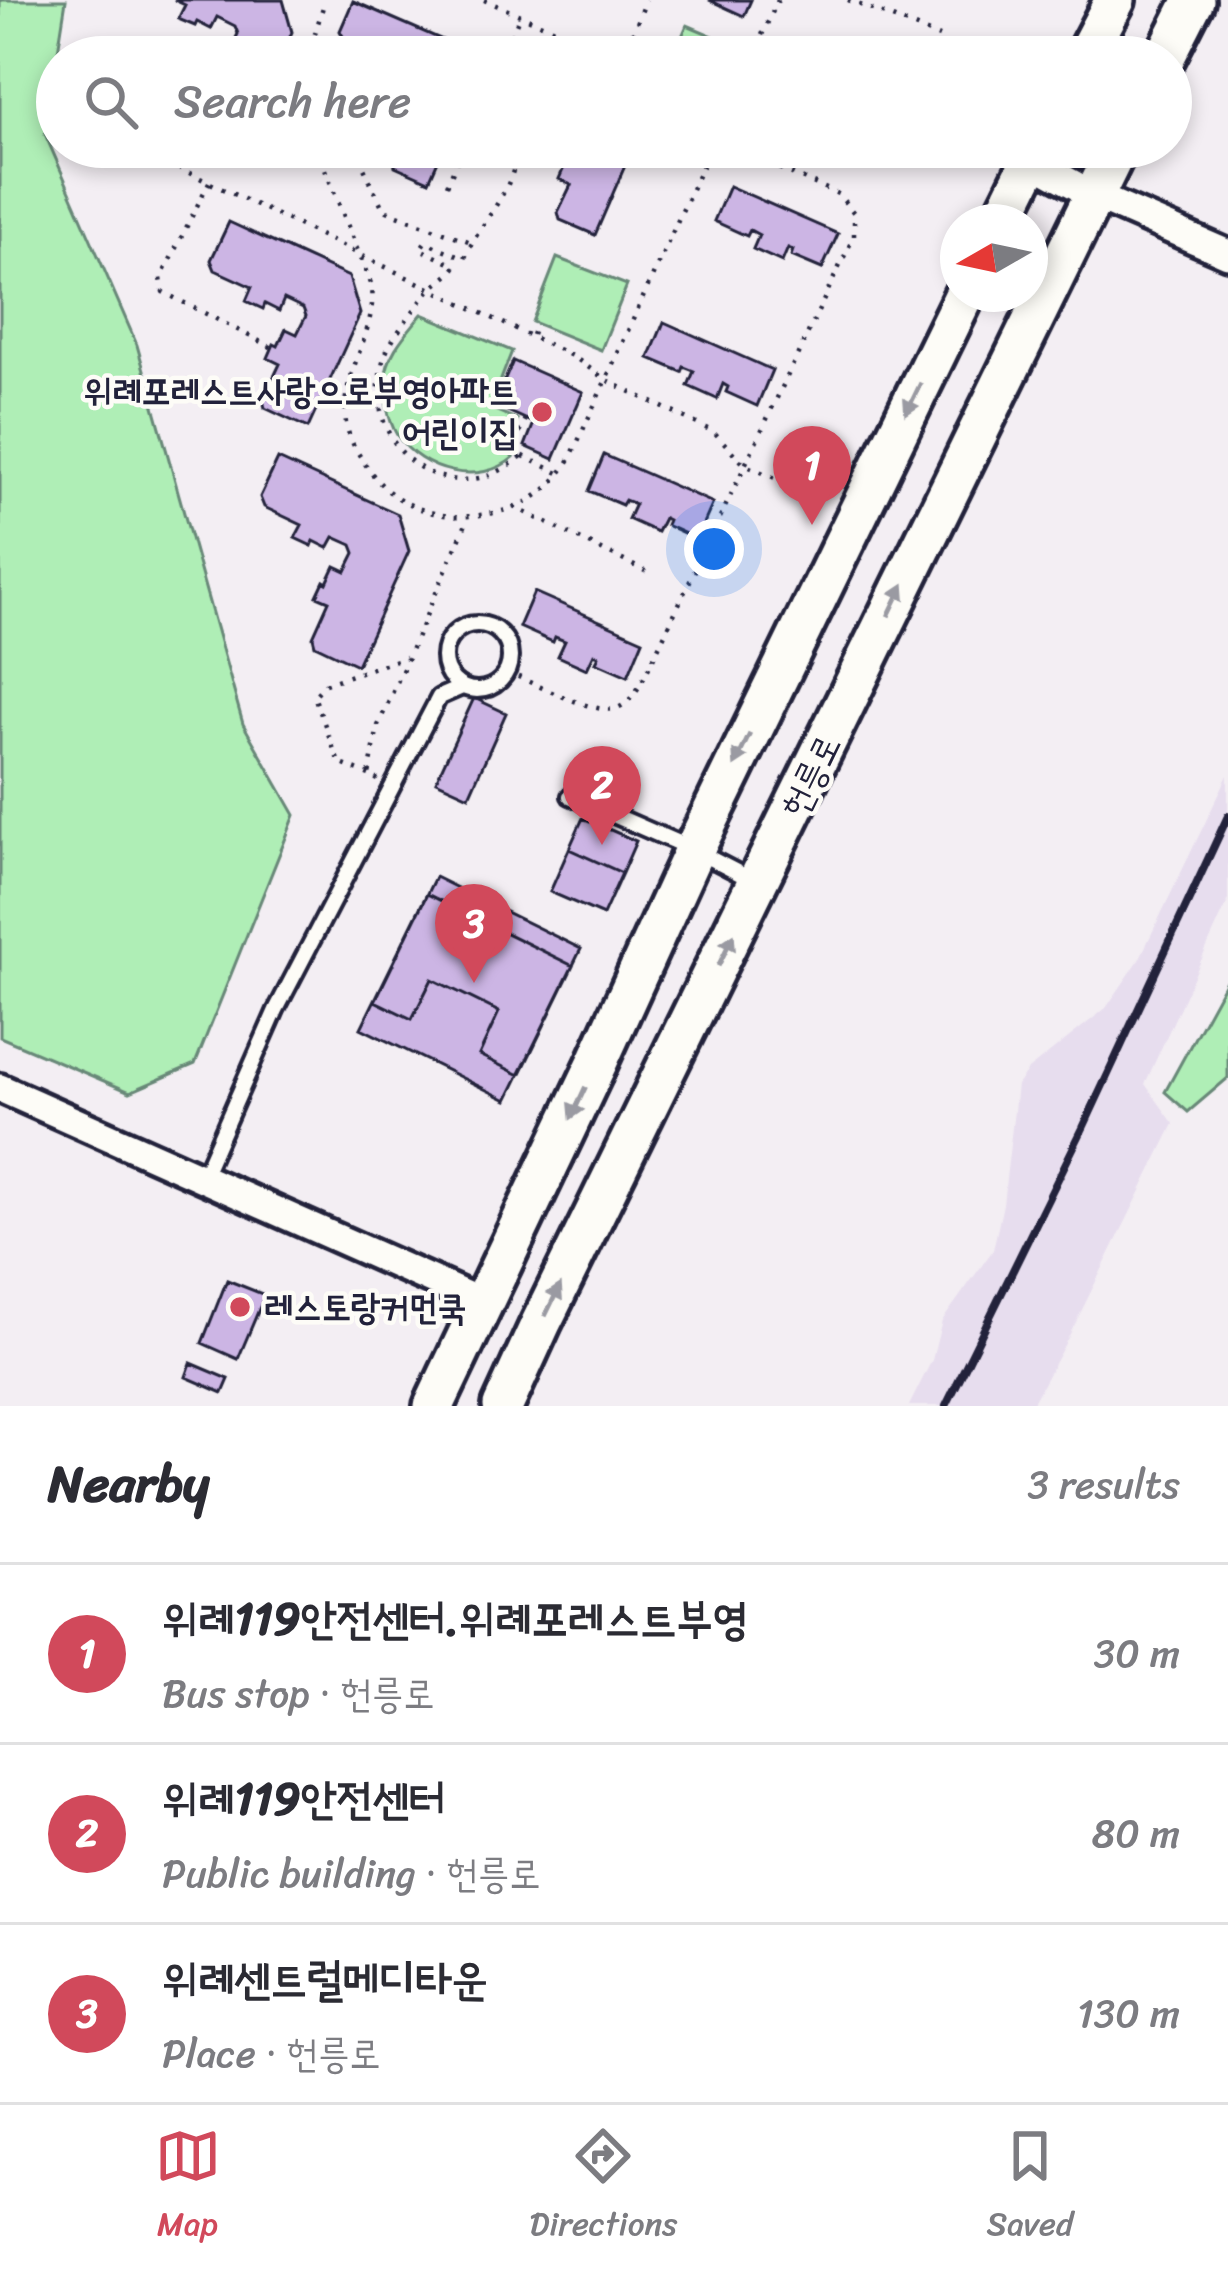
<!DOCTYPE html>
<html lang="en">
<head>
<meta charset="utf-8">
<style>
	body { margin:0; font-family:Sriracha,"Poor Story",sans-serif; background:#f7f7f7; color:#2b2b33 }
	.compass { position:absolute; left:940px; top:204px; width:108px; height:108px; border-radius:50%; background:#fff; box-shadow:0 6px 18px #0003; rotate:261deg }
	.you { position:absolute; left:714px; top:549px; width:42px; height:42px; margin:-30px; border:9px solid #fff; border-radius:50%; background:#1a73e8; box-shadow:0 0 0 18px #1a73e833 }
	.badge { display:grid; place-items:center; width:78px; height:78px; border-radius:50%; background:#d1495b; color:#fff; font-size:39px; font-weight:700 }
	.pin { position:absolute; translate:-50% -99px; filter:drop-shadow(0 3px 6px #0008) }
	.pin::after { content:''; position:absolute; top:63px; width:42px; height:36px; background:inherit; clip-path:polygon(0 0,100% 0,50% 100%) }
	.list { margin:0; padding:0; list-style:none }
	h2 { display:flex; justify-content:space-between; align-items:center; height:156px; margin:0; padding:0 48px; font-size:51px }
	h2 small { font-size:39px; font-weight:400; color:#7c7c81 }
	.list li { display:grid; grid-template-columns:78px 1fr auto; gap:36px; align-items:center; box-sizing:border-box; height:180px; padding:0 48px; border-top:3px solid #e1e1e2 }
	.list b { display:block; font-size:45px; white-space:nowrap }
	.list p { margin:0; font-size:39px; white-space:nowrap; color:#7c7c81 }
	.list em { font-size:39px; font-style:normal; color:#7c7c81 }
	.icon { flex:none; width:66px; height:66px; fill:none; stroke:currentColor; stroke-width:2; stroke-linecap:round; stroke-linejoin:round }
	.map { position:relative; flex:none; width:1228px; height:1406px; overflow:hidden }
	.search { position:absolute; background:#fff; box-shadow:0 6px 18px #0003; left:36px; right:36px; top:36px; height:132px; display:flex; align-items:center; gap:30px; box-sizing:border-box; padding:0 42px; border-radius:66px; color:#7c7c81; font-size:45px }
	.sheet { height:696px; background:#fff }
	nav { display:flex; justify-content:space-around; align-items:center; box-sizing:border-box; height:168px; border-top:3px solid #e1e1e2; background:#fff; font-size:33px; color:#7c7c81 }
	nav a { display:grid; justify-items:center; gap:6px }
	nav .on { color:#d1495b }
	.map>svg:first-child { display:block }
	.built { fill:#e7ddee }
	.green { fill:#afeeb6; stroke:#688878; stroke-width:3 }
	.building { fill:#ccb5e4; stroke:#22223b; stroke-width:3 }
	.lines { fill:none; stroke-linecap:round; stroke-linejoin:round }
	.lane-casing { stroke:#22223b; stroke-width:22 }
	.street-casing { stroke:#22223b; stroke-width:36 }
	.secondary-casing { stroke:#22223b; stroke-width:48 }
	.path { stroke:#22223b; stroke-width:4.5; stroke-dasharray:3 9; stroke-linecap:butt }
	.lane { stroke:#fdfcf7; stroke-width:14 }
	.street { stroke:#fdfcf7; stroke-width:27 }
	.secondary { stroke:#fdfcf7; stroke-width:39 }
	.rail { stroke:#22223b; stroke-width:8 }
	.oneway { fill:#9a9aa2 }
	.poi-dot { fill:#d1495b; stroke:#fdfcf7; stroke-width:4.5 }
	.labels { text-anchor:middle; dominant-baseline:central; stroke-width:9; stroke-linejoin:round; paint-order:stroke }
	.poi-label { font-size:36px; font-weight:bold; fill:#22223b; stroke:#fdfcf7; text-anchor:end }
	.street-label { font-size:36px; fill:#22223b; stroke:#fdfcf7 }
</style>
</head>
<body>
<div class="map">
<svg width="1228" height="1406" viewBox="0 0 1228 1406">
	<rect width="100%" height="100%" fill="#f3eef3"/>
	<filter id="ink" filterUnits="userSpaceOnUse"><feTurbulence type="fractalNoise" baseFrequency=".00833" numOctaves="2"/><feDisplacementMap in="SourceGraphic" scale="24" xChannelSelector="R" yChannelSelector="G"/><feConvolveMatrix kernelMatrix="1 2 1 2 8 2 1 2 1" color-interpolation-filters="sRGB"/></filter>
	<g filter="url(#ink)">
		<path class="built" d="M 1228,775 L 1228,901 L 1145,1084 L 1174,1124 L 1069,1336 L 1031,1406 L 909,1406 L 932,1360 L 942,1321 L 993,1250 L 1003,1204 L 1017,1085 L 1028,1070 L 1106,1008 L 1139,960 Z"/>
		<path class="green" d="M 0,0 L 66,0 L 45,134 L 137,345 L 243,724 L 295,815 L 195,1064 L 130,1092 L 0,1037 Z
			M 687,25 L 718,38 L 709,57 L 673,57 Z
			M 557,258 L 627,285 L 601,350 L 532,322 Z
			M 422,314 L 512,351 L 490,408 L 518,420 L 504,450 L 514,457 C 480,487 421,472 397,435 C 388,420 384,397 385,380 C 387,353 406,334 422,314 Z
			M 1228,977 L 1228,1078 L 1188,1112 L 1165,1092 Z"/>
		<path class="building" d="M 174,0 L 283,0 L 292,32 L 281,57 L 213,57 L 218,47 L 229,52 L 238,34 L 235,26 L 217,17 L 211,29 L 197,22 L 195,26 L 178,19 L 185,5 Z
			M 709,0 L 751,0 L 744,16 Z
			M 353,1 L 459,47 L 462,57 L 376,57 L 377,55 L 344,38 L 340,31 Z
			M 398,147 L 444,147 L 429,181 L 395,166 L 393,158 Z
			M 588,147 L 633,147 L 595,235 L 560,220 L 558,212 L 571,185 L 559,179 L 565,165 L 569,167 L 577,151 L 584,154 Z
			M 729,186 L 838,234 L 822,269 L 791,256 L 793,250 L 788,248 L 782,262 L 753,249 L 759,235 L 750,230 L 747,236 L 714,221 Z
			M 229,222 L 349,277 L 360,314 L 308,428 L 265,408 L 263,400 L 280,364 L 268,358 L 274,344 L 278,346 L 286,329 L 297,334 L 306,316 L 303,308 L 284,299 L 279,311 L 265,304 L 263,309 L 246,301 L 252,287 L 215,270 L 211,260 Z
			M 664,322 L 772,370 L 757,406 L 726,392 L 728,387 L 723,384 L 717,399 L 688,386 L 694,371 L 684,367 L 682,372 L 649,358 Z
			M 513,361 L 583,392 L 554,459 L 525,446 L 534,423 L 494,405 Z
			M 604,455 L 713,503 L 697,539 L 666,525 L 668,520 L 664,518 L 657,532 L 628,519 L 635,504 L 625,500 L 622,505 L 589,491 Z
			M 278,459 L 398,514 L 409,551 L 357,665 L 315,645 L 313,637 L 329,601 L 317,596 L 324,581 L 327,583 L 335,566 L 346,571 L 355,553 L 352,545 L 334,537 L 328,548 L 314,541 L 312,546 L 295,538 L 302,525 L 264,507 L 260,497 Z
			M 534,592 L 643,640 L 628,676 L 596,662 L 599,656 L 594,654 L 587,669 L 558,656 L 565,641 L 555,637 L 553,642 L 519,627 Z
			M 474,698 L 506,713 L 469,796 L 436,781 Z
			M 583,818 L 636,841 L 622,873 L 569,849 Z
			M 569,849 L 622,873 L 603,915 L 550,892 Z
			M 435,877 L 581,949 L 507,1100 L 361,1028 Z
			M 427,894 L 573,966 L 520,1075 L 479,1055 L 499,1012 L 432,979 L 412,1019 L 375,1001 Z
			M 227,1280 L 265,1295 L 238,1359 L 202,1343 Z
			M 191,1363 L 229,1379 L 223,1393 L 186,1377 Z"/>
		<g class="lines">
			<defs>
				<path id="lane" d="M444 657a33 33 0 1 1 66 0a33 33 0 1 1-66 0Z
					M 570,796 L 694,850 L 754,881
					M 203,1176 L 276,1010 L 439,697 L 462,687"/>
				<path id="street" d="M 1031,161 L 1097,197 L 1228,254
					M 0,1088 L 483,1303"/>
				<path id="secondary" d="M 1085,57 L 1115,0
					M 1165,57 L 1194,0
					M 1001,222 L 1038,147
					M 434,1406 L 597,1063 L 694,850 L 965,294
					M 503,1406 L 541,1323 L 1118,147"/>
			</defs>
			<use href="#lane" class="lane-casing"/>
			<use href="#street" class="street-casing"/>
			<use href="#secondary" class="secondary-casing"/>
			<path class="path" d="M 484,0 L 621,57
				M 848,0 L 939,37
				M 624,56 L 646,0
				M 308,57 L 325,0
				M 502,57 L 520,15
				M 752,57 L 778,0
				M 135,147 L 574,357 L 606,380 L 714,432 L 745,465 L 796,487
				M 316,147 L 372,286 C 378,347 320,393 358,453 C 367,467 374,478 386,489 C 408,508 442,519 471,516 C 517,512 546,498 570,459 L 711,147
				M 354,147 L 382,206 L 387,211 L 471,242
				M 514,147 C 523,182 477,225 465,258 L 425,242 L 420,249 L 456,266 C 449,277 438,282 429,291 C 416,307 388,342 383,361 C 358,449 450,519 523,455
				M 209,182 L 161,278 L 163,292 L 273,348
				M 447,185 L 463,147
				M 532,335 L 536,324
				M 526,419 L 511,450 L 561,474
				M 514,507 L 653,575
				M 507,672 C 529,681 593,714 614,709 C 627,706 634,694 641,684 L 854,236 L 854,213 L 838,194 L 730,147
				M 369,775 L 339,763 L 314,696 L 325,684 L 405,657
				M 378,780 L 369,775 L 378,726 L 469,517"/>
			<use href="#lane" class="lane"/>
			<use href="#street" class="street"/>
			<use href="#secondary" class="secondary"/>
			<path class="rail" d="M 946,1406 L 1083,1128 L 1228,816"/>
		</g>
		<defs><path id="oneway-solid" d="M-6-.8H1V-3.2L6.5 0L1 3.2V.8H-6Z" transform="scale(3)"/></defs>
		<g class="oneway">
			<use href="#oneway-solid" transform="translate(913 399) rotate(116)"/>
			<use href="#oneway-solid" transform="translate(896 600) rotate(-64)"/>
			<use href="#oneway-solid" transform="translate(742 750) rotate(116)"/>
			<use href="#oneway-solid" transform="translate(726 950) rotate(-64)"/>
			<use href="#oneway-solid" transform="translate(578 1103) rotate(115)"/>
			<use href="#oneway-solid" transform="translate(553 1300) rotate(-64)"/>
		</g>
	</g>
	<g class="poi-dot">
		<circle cx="542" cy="412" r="12"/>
		<circle cx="240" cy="1307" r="12"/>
	</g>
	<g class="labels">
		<g class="poi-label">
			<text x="518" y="391">위례포레스트사랑으로부영아파트<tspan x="518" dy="41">어린이집</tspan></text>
			<text x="264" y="1307" text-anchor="start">레스토랑커먼쿡</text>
		</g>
		<g class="street-label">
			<text transform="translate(811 776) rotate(-64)">헌릉로</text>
		</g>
	</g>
</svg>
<svg class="compass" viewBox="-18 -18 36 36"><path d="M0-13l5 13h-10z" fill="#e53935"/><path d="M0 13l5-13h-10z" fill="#7c7c81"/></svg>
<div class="you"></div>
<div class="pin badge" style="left:812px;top:525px">1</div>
<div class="pin badge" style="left:602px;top:845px">2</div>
<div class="pin badge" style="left:474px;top:983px">3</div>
<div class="search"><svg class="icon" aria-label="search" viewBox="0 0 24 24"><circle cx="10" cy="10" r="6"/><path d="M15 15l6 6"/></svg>Search here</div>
</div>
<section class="sheet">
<h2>Nearby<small>3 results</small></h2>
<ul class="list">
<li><span class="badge">1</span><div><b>위례119안전센터.위례포레스트부영</b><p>Bus stop · 헌릉로</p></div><em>30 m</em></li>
<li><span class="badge">2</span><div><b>위례119안전센터</b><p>Public building · 헌릉로</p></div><em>80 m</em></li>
<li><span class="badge">3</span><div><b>위례센트럴메디타운</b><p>Place · 헌릉로</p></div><em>130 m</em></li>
</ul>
</section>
<nav>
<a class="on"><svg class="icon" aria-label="map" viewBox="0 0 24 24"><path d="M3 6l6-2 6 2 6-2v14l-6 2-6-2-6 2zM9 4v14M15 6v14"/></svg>Map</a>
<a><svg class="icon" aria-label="directions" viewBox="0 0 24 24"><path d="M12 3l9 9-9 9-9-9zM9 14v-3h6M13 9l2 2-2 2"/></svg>Directions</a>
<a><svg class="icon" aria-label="saved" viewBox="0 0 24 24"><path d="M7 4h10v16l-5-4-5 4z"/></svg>Saved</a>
</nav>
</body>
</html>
